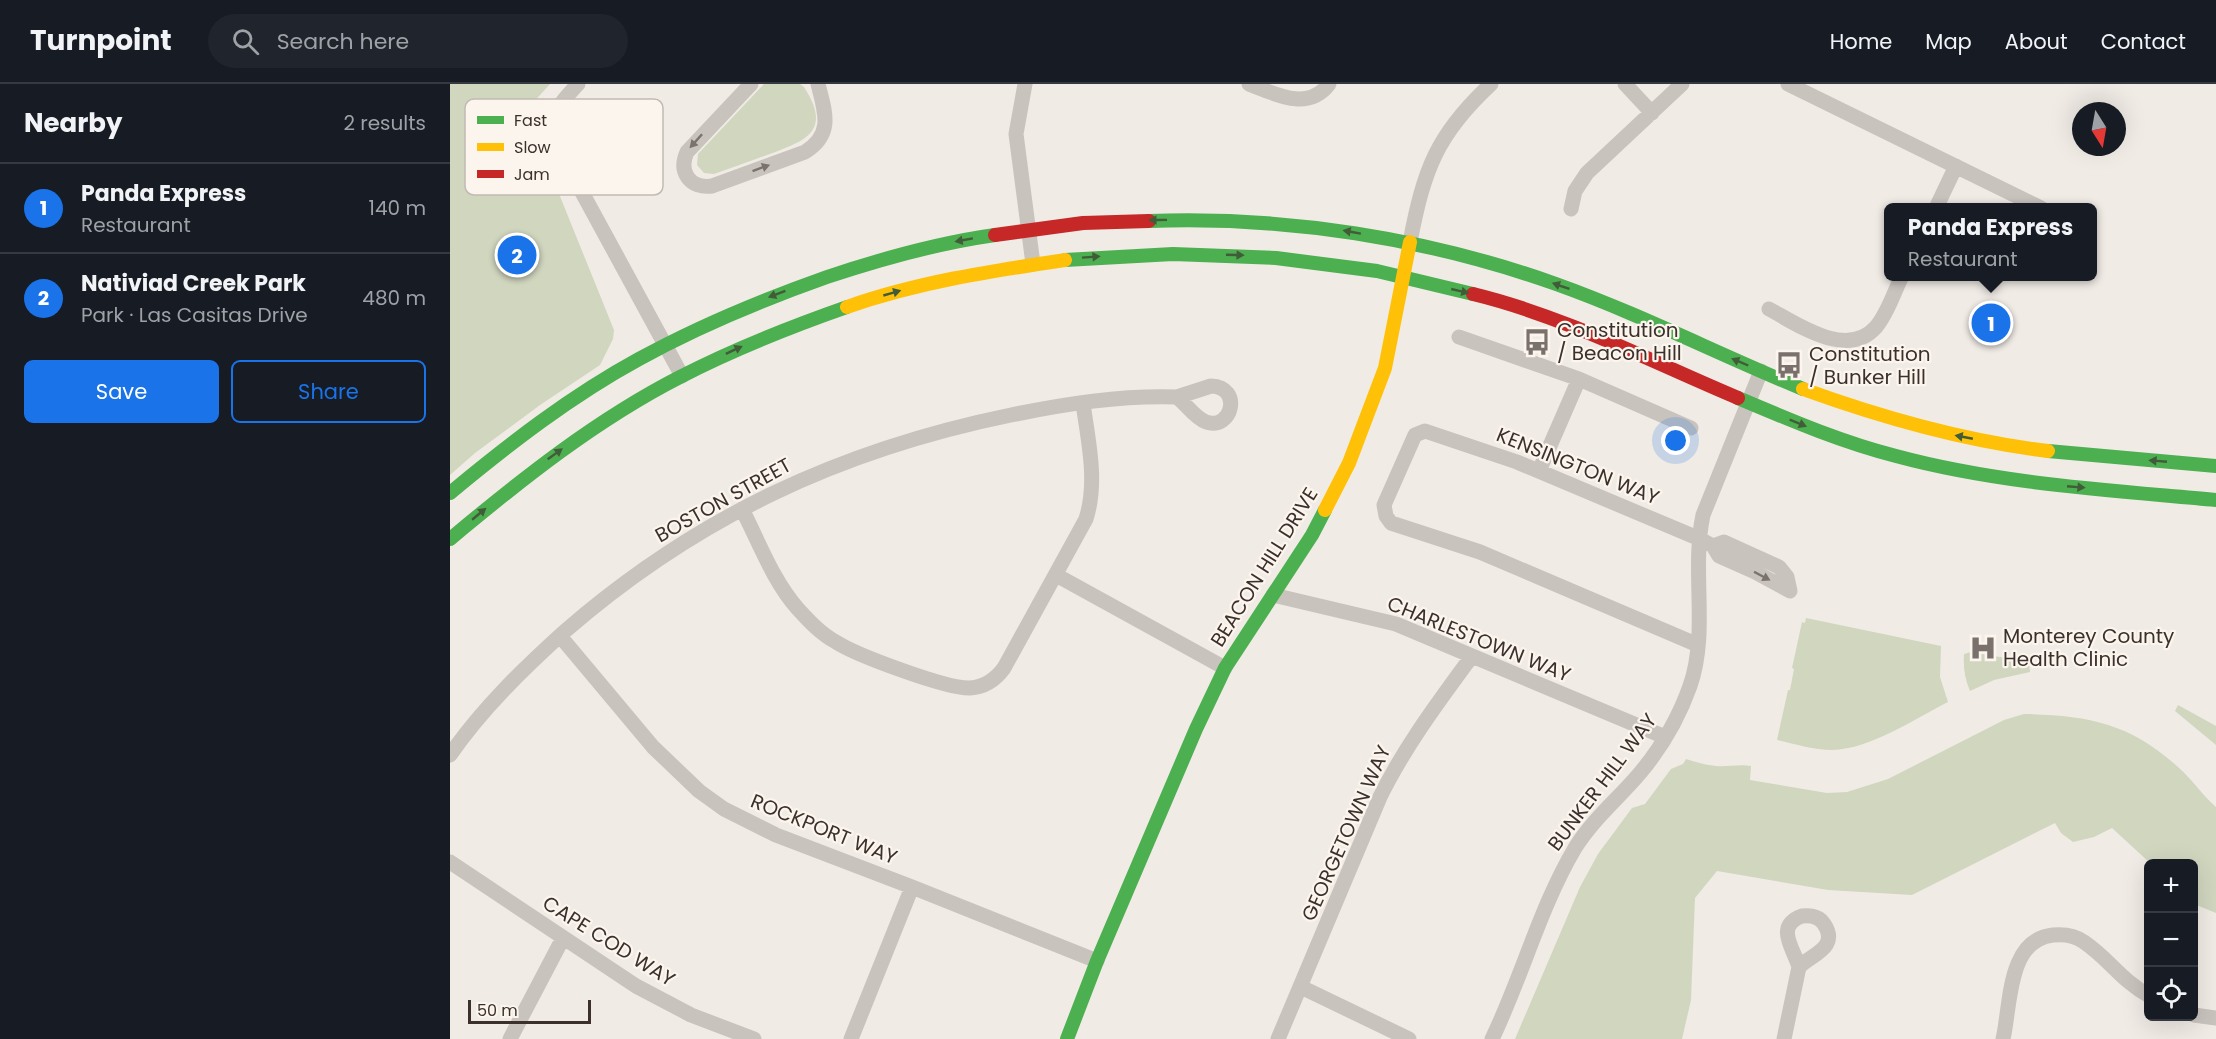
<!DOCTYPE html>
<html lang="en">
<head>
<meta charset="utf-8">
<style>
	body { margin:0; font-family:Poppins,sans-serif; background:#20242c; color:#f1f3f6 }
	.controls { position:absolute; right:18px; bottom:18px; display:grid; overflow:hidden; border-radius:9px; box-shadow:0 6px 24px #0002 }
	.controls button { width:54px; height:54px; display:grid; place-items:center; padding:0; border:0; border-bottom:2px solid #363941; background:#171b24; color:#f1f3f6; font:30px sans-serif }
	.compass { position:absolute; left:1622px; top:18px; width:54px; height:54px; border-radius:50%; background:#171b24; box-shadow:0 6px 24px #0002; rotate:169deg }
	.scale { position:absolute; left:18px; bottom:15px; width:123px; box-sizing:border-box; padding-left:6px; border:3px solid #3b302b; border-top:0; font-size:16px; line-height:21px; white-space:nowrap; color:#3b302b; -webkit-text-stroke:4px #fbf5ee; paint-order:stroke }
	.you { position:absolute; left:1226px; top:357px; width:21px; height:21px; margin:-15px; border:4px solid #fff; border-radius:50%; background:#1a73e8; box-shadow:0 0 0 9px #1a73e833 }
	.badge { display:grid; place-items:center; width:39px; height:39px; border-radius:50%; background:#1a73e8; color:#fff; font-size:20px; font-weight:700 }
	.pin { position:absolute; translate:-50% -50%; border:3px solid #fff; box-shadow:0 2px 6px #0006 }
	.popup { position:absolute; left:1434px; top:119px; width:213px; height:78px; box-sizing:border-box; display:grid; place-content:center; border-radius:9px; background:#171b24; filter:drop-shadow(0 2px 4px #0005); font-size:20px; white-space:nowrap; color:#9ea1a6 }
	.popup b { font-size:22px; color:#f1f3f6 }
	.popup::after { content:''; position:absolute; left:50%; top:100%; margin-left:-12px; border:12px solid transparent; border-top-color:#171b24 }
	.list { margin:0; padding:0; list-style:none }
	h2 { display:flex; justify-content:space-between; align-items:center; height:78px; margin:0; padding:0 24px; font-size:26px }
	h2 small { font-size:20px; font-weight:400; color:#9ea1a6 }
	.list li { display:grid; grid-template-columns:39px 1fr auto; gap:18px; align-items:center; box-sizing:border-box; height:90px; padding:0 24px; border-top:2px solid #363941 }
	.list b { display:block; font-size:22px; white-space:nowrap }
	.list p { margin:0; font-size:20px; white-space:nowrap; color:#9ea1a6 }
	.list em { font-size:20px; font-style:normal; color:#9ea1a6 }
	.actions { display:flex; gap:12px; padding:18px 24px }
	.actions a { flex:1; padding:14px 0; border:2px solid #1a73e8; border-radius:9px; text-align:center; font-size:21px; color:#1a73e8 }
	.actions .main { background:#1a73e8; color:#fff }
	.icon { flex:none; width:33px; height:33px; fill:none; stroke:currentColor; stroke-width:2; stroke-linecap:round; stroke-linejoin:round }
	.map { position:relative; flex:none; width:1766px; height:955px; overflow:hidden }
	header { display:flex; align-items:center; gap:36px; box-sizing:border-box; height:84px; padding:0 30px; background:#171b24; border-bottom:2px solid #363941 }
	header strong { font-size:28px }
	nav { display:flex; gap:33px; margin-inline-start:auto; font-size:21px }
	.search { width:420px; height:54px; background:#20242c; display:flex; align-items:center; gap:15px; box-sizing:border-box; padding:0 21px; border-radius:33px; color:#9ea1a6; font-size:22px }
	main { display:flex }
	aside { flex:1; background:#171b24 }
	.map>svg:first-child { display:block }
	.green { fill:#d1d6bf }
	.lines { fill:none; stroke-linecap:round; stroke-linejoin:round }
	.street { stroke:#c9c3be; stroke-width:15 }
	.fast { stroke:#4caf50; stroke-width:14 }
	.slow { stroke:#ffc107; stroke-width:14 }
	.jam { stroke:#c62828; stroke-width:14 }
	.oneway { fill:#7b726d }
	.oneway2 { fill:#415c38 }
	.labels { text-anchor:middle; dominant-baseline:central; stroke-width:4.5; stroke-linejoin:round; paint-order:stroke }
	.poi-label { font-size:20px; fill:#3b302b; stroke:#fbf5ee; text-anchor:start }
	.street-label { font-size:20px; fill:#3b302b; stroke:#fbf5ee }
	.key { fill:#fbf5ee; stroke:#c1bab4; stroke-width:1.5 }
	.key-label { font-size:16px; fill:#3b302b }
</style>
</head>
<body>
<header>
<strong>Turnpoint</strong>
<div class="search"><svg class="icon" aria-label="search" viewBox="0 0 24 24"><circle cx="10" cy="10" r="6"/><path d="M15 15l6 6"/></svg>Search here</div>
<nav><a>Home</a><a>Map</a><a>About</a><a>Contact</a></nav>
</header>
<main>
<aside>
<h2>Nearby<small>2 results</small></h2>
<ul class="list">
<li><span class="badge">1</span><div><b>Panda Express</b><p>Restaurant</p></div><em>140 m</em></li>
<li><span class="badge">2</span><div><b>Nativiad Creek Park</b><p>Park · Las Casitas Drive</p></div><em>480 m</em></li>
</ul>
<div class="actions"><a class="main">Save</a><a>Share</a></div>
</aside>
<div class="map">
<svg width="1766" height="955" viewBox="0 0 1766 955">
	<rect width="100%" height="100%" fill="#f0ebe5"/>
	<path class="green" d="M 0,0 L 100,0 L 53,52 L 65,82 C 82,82 92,81 103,95 L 164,246 L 163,255 L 150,281 L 90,321 L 25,369 L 0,391 Z
		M 314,0 L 350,0 L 354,3 C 383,48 355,57 317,71 C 300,77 282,84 264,90 L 254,89 L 247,81 L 248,70 Z
		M 1356,534 L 1491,562 L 1490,593 L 1498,618 C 1464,635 1421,665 1382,666 C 1364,666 1345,660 1327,656 L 1338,606 L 1340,606 L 1344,585 L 1342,584 L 1352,538 L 1355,539 Z
		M 1521,568 L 1579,578 L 1580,588 L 1544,596 L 1520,607 C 1515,595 1513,583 1514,570 Z
		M 1728,621 L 1766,642 L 1766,661 L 1725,627 Z
		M 1574,630 C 1637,631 1680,639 1728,683 C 1742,695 1752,711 1766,723 L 1766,829 L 1744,820 L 1744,780 L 1700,779 L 1662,744 L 1644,753 L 1623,758 L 1611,749 L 1605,739 L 1462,811 L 1378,806 L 1267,787 L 1245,814 L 1241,916 L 1232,955 L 1065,955 L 1130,803 L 1148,770 L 1182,724 L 1195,720 L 1221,685 L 1233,680 L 1236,675 C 1246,678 1255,681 1266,682 C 1278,683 1289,680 1301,682 L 1300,696 L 1377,709 L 1397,708 L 1438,695 L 1554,636 Z"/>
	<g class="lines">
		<path class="street" d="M 128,0 C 104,26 100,31 109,66 L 232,292
			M 301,0 L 237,68 C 228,88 240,105 262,102 L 355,68 C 384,50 375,28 368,0
			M 575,0 L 566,50 L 583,180
			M 799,0 C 825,10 858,28 879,0
			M 1175,0 L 1202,29
			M 1338,0 L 1591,124
			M 1486,124 L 1506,82
			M 1121,125 L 1125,107 L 1137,89 L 1232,0
			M 960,158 C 974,86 986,51 1041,0
			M 1319,225 C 1347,240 1397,276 1426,243 C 1438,229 1444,208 1452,192
			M 1009,253 L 1129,295 L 1089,387
			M 1129,295 L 1241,344
			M 761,302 C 793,303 782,347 756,338 C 745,334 736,320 727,313 Z
			M 292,425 C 309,458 323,497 348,525 C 359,537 371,550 386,558 C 406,571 497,605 520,604 C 535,603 546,595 554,584 L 636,435 C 648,397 638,357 633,319
			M 606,491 L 775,584
			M 823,511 L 946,540 L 1215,653
			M 110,552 L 203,663 L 249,707 L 274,725 L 326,751 L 462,803 L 647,877
			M 1248,561 L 1030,468 L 941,439 L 936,432 L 934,421 L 965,351 L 975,347 L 1067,378 L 1250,455 L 1263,462 L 1269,472 L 1305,488 L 1340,507 L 1337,493 L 1329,483 L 1274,458 L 1263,462
			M 0,671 C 32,625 73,585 114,548 C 246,433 390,366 561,331 C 615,320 671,311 727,313
			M 0,778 L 186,902 L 241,931 L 304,955
			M 1352,832 C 1361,831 1369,832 1374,840 C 1390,864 1360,871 1349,883 C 1344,865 1324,842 1352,832 Z
			M 851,903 L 959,955
			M 1744,931 L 1766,934
			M 60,955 L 113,854
			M 401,955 L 462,803
			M 828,955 L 930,713 C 955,662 989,617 1022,572
			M 1042,955 C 1072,893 1090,823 1125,764 C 1143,735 1169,714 1190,689 C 1211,664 1229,633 1240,602 C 1259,547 1241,488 1253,431 L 1311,287
			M 1334,955 L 1349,883
			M 1553,955 C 1561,921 1557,856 1603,851 C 1614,850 1626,852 1634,858 C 1658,874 1673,898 1698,911"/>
		<path class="fast" d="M 699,137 C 836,132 977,154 1106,200 C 1190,230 1270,271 1353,305
			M 615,176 L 723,170 L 826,174 L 927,187 L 1023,210
			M 1288,314 C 1340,336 1391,358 1446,372 C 1550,400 1659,406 1766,416
			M 1598,367 L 1766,382
			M 0,409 C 59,360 121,312 189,275 C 249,242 312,216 377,193 C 431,175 488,159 545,151
			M 0,455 C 72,395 146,336 230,293 C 284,265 340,243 397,223
			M 617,955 L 647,877 L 746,645 L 775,584 L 862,451 L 875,426"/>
		<path class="slow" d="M 397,223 C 468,198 542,187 615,176
			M 1353,305 C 1433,334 1514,357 1598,367
			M 875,426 L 899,379 L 935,284 L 960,158"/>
		<path class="jam" d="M 545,151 L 633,139 L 699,137
			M 1023,210 C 1114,232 1202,278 1288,314"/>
	</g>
	<defs><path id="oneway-solid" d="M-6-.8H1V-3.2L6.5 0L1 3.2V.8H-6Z" transform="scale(1.5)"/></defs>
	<g class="oneway">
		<use href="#oneway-solid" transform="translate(246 57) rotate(132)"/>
		<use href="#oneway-solid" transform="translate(311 84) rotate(-20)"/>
		<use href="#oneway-solid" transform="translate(1312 492) rotate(28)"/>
	</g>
	<g class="oneway2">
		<use href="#oneway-solid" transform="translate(708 136) rotate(179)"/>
		<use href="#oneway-solid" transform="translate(902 148) rotate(-170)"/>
		<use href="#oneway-solid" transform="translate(514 156) rotate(170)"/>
		<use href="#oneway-solid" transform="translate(785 171) rotate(2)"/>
		<use href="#oneway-solid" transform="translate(641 173) rotate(-4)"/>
		<use href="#oneway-solid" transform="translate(1111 202) rotate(-161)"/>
		<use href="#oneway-solid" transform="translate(1010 207) rotate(13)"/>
		<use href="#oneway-solid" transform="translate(442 209) rotate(-16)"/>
		<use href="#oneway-solid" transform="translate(327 210) rotate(159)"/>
		<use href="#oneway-solid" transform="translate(284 266) rotate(-25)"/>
		<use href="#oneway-solid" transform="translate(1290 278) rotate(-157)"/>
		<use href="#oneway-solid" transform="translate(1348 339) rotate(22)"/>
		<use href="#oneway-solid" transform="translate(1514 353) rotate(-169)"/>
		<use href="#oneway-solid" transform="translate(105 370) rotate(-36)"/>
		<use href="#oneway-solid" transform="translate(1708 377) rotate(-175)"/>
		<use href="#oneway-solid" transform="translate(1626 403) rotate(5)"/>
		<use href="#oneway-solid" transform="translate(29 430) rotate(-40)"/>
	</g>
	<defs>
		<symbol id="bus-bare" viewBox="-9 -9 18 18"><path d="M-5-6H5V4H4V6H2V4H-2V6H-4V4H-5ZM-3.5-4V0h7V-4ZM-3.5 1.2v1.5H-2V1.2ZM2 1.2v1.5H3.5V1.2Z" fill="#7a716c" stroke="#fbf5ee" stroke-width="2.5" paint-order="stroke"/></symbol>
		<symbol id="hospital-bare" viewBox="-9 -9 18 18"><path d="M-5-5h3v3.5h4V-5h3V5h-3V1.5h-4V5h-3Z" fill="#7a716c" stroke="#fbf5ee" stroke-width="2.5" paint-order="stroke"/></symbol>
	</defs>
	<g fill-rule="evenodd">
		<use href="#bus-bare" x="1068" y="239" width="38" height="38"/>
		<use href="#bus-bare" x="1320" y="262" width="38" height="38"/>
		<use href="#hospital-bare" x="1514" y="545" width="38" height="38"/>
	</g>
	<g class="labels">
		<g class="poi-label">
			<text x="1107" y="246">Constitution<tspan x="1107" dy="23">/ Beacon Hill</tspan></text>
			<text x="1359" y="270">Constitution<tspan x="1359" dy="23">/ Bunker Hill</tspan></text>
			<text x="1553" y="552">Monterey County<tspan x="1553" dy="23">Health Clinic</tspan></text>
		</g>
		<g class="street-label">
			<text transform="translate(1128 382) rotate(22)">KENSINGTON WAY</text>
			<text transform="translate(273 416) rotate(-29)">BOSTON STREET</text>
			<text transform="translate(814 483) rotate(-58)">BEACON HILL DRIVE</text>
			<text transform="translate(1029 555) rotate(22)">CHARLESTOWN WAY</text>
			<text transform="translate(1152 698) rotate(-53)">BUNKER HILL WAY</text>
			<text transform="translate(374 745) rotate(22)">ROCKPORT WAY</text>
			<text transform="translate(896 749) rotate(-66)">GEORGETOWN WAY</text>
			<text transform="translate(159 857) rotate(32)">CAPE COD WAY</text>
		</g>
	</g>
	<rect x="15" y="15" width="198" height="96" rx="9" class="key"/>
	<rect x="27" y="32" width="27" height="8" fill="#4caf50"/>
	<rect x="27" y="59" width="27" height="8" fill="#ffc107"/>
	<rect x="27" y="86" width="27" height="8" fill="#c62828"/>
	<g class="key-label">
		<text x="64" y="42">Fast</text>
		<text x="64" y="69">Slow</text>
		<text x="64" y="96">Jam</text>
	</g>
</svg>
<div class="controls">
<button>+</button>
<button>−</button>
<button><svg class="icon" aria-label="locate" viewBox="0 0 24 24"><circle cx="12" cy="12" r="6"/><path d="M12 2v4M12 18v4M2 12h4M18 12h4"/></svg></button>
</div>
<svg class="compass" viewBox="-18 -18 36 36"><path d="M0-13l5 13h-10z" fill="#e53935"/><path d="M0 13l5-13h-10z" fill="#9ea1a6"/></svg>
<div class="scale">50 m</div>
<div class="you"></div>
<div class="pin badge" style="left:1541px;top:239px">1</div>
<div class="popup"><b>Panda Express</b>Restaurant</div>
<div class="pin badge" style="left:67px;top:171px">2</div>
</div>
</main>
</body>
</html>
